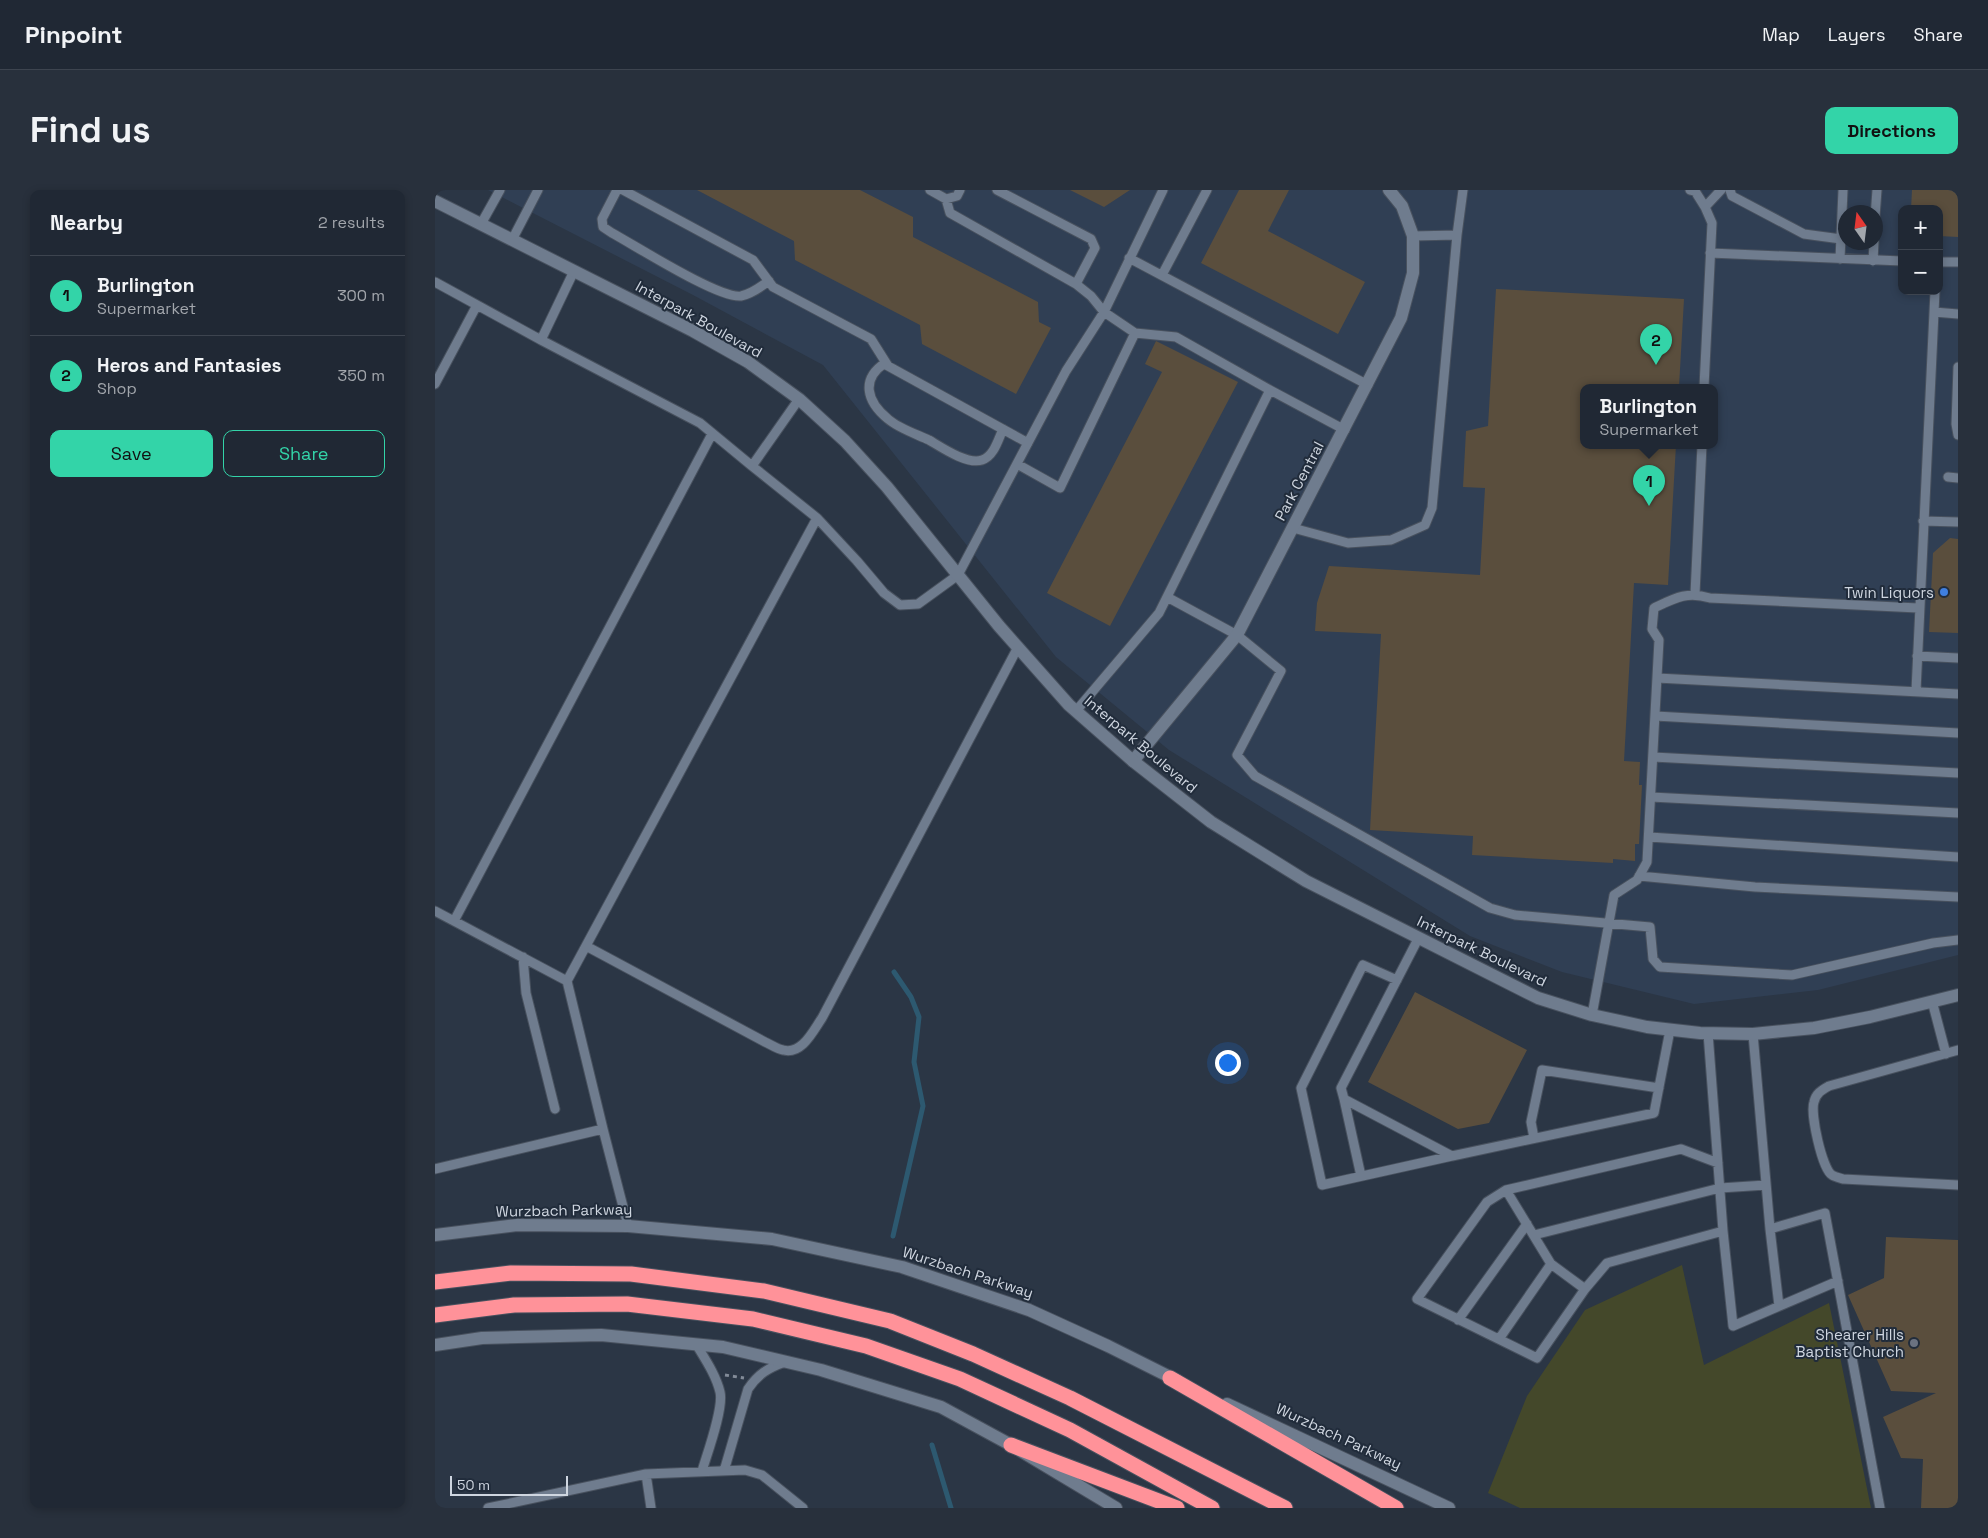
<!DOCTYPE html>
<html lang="en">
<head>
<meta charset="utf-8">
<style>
	body { margin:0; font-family:"Space Grotesk",sans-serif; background:#28303c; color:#f1f3f6 }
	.controls { position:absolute; right:15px; top:15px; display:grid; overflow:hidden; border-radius:10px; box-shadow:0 2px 8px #0003 }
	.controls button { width:45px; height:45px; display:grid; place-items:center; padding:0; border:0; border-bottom:1px solid #3d444f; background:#202834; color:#f1f3f6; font:25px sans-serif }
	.compass { position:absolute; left:1403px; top:15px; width:45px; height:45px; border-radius:50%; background:#202834; box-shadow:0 2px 8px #0003; rotate:346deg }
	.scale { position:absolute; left:15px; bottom:12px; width:118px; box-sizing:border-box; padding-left:5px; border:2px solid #cfd6e0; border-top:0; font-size:14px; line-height:18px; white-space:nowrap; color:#cfd6e0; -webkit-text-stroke:4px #212c3b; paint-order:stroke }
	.you { position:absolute; left:792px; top:872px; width:18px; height:18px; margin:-12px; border:4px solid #fff; border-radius:50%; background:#1a73e8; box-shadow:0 0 0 8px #1a73e833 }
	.badge { display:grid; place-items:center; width:32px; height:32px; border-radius:50%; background:#33d4a8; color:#111; font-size:16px; font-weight:700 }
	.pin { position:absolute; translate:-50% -41px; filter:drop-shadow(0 1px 2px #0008) }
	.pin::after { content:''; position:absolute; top:26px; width:18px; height:15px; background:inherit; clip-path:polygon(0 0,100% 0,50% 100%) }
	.popup { position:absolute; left:1145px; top:194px; width:138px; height:65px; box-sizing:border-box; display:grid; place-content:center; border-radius:10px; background:#202834; filter:drop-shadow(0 1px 4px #0005); font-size:16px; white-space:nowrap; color:#a2a6ac }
	.popup b { font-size:19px; color:#f1f3f6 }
	.popup::after { content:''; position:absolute; left:50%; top:100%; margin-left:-10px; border:10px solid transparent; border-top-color:#202834 }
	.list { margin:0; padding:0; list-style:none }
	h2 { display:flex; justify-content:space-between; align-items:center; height:65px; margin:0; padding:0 20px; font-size:21px }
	h2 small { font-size:16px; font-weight:400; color:#a2a6ac }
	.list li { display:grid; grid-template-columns:32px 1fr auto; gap:15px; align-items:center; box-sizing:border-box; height:80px; padding:0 20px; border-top:1px solid #3d444f }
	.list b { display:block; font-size:19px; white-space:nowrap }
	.list p { margin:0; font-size:16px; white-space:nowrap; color:#a2a6ac }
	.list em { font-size:16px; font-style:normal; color:#a2a6ac }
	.actions { display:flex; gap:10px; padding:15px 20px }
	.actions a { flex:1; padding:11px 0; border:1px solid #33d4a8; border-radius:10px; text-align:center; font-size:18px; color:#33d4a8 }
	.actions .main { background:#33d4a8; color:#111 }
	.map { position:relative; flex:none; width:1523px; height:1318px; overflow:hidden; border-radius:10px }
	header { display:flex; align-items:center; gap:30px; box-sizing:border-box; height:70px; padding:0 25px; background:#202834; border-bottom:1px solid #3d444f }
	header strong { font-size:24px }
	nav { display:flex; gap:28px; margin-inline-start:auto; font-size:18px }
	.intro { display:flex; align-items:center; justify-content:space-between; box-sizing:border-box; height:120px; padding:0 30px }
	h1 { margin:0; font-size:35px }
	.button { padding:12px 22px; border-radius:10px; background:#33d4a8; color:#111; font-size:18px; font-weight:700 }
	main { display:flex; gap:30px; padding:0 30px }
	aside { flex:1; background:#202834; border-radius:10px; box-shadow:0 2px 8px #0003 }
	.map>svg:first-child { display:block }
	.built { fill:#303f54; fill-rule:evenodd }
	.green { fill:#44482a }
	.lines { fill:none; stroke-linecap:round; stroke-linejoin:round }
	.stream { stroke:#2d5970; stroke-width:5 }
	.building { fill:#5a4e3d }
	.service-casing { stroke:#48515e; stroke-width:11 }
	.minor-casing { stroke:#48515e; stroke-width:14 }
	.tertiary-casing { stroke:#48515e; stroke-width:14 }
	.secondary-casing { stroke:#48515e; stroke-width:14 }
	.motorway-casing { stroke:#48515e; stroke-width:17 }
	.path { stroke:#828b98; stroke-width:3; stroke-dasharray:4 4; stroke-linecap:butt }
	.service { stroke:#6f7c8e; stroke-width:9 }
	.minor { stroke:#6f7c8e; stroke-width:12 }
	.tertiary { stroke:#6f7c8e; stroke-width:12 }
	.secondary { stroke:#6f7c8e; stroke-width:12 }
	.motorway { stroke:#ff9299; stroke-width:15 }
	.shop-dot { fill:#3f7fe0; stroke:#212c3b; stroke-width:2 }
	.worship-dot { fill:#6b7280; stroke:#212c3b; stroke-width:2 }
	.labels { text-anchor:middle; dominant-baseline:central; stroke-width:4; stroke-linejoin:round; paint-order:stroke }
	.street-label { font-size:15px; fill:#cfd6e0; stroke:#212c3b }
	.poi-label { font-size:15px; fill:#cfd6e0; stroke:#212c3b; text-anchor:end }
</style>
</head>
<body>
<header>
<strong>Pinpoint</strong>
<nav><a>Map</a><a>Layers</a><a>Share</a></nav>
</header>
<div class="intro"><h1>Find us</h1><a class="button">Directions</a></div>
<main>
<aside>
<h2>Nearby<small>2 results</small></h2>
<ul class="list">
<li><span class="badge">1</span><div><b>Burlington</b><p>Supermarket</p></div><em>300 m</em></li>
<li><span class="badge">2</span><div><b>Heros and Fantasies</b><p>Shop</p></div><em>350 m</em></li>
</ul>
<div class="actions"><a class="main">Save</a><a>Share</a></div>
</aside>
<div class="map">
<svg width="1523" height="1318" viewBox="0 0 1523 1318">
	<rect width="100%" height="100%" fill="#2b3645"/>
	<path class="built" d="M 53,0 L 1523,0 L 1523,765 L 1383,800 L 1259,814 L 1127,782 L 1035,746 L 734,560 L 621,467 L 388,175 L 258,105 ZM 1467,19 L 1504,19 L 1504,101 L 1467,101 ZM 1410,22 L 1440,22 L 1440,52 L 1410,52 ZM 1149,197 L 1279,197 L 1279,255 L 1149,255 Z"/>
	<path class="green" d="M 1247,1075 L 1269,1175 L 1394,1113 L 1436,1318 L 1085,1318 L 1053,1303 L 1092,1206 L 1150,1120 Z"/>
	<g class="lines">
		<path class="stream" d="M 458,1046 L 488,916 L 479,872 L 484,827 L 476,807 L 459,782
			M 497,1255 L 516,1318"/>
	</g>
	<path class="building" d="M 262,0 L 425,0 L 478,27 L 478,47 L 603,112 L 604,132 L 616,138 L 581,204 L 487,154 L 485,135 L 360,70 L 359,51 Z
		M 635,0 L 695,0 L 669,17 Z
		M 804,0 L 854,0 L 833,41 L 930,92 L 903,144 L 766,73 Z
		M 1477,0 L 1523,0 L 1523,47 L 1504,46 L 1504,19 L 1476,19 Z
		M 1061,99 L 1249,109 L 1244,197 L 1149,197 L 1149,255 L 1241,255 L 1233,395 L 1199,393 L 1189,571 L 1205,572 L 1204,595 L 1207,595 L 1204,654 L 1200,654 L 1200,671 L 1178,669 L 1178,673 L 1037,665 L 1038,646 L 935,640 L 946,444 L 880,441 L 882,413 L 894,376 L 1045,385 L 1050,298 L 1028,297 L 1031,241 L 1053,236 Z
		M 721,151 L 803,192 L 675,436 L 612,403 L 727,182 L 710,174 Z
		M 1515,348 L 1523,349 L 1523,443 L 1494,442 L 1498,363 Z
		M 980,802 L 1092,860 L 1054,933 L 1023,939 L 933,892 Z
		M 1451,1047 L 1523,1050 L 1523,1318 L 1486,1318 L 1488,1269 L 1466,1268 L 1448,1227 L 1501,1203 L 1456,1201 L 1413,1105 L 1449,1088 Z"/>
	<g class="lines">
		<defs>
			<path id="service" d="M 182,0 L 167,29 L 168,37 L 177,43 C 201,56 284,109 306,106 C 317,104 325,97 334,91
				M 188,0 L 318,70 L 338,97 L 436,149 L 453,176 L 593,253
				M 495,0 L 511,9 L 515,23 L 641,94 L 656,106 L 669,122 L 700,143 L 625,298 L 582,274
				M 562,0 L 656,49 L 660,58 L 641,94
				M 1255,0 L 1260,1 L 1270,17
				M 1295,0 L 1297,6 L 1369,44 L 1406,49
				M 511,9 L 522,6 L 525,0
				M 1440,27 L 1442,0
				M 46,34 L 65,0
				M 978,46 L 1022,45
				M 77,50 L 103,0
				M 1275,63 L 1467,71
				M 694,68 L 933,195
				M 1405,69 L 1408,0
				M 1438,71 L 1439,52
				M 1504,72 L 1523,72
				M 139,81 L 106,150 L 265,233 L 317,276
				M 727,85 L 772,0
				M 0,92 L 106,150
				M 1499,122 L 1523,124
				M 700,143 L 741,147 L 835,200
				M 450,173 C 426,189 431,211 453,229 C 463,238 481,244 494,250 C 506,257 532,275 547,270 C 559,266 563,250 568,239
				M 1523,177 L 1521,234 L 1523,245
				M 0,194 L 42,115
				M 1269,197 L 1277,33 L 1270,17 L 1286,0
				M 364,209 L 317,276 L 382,328
				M 1513,287 L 1523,288
				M 1488,331 L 1523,332
				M 858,338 L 913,353 L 956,350 L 990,335 L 997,318 L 1022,45 L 1028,0
				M 1260,404 L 1267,255
				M 732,407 L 802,445 L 846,481 L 802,565 L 820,586 L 1055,718 L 1080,725 L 1215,737 L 1218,769 L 1225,777 L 1357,785 L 1498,753 L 1523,750
				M 1482,466 L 1523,468
				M 1222,488 L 1523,504
				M 1481,501 L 1500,101
				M 641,521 L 724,423 L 835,200 L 910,240
				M 1220,526 L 1523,543
				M 1218,567 L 1523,583
				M 1216,607 L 1523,623
				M 1214,647 L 1523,667
				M 1204,686 L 1320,697 L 1523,707
				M 0,721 L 132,791
				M 19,731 L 277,244
				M 983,749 L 906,898 L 909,909 L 1017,966 L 1219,923 L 1235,840
				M 151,756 L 330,852 C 335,854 342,859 348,860 C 367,865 378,841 387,828 L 583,457
				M 88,767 L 91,803 L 120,919
				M 962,790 L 928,775 L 866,898 L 887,995 L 1017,966
				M 1497,811 L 1511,864
				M 1157,825 L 1179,705 L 1202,690 L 1212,672 L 1224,450 L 1217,439 L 1219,418 C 1240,408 1252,401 1275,408 L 1483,418
				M 1273,843 L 1288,1041
				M 1318,844 L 1335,1039 L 1390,1023 L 1445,1318
				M 1523,860 L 1394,896 C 1387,900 1381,903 1379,912 C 1375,923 1387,979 1397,985 C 1400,987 1405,988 1408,989 L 1523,995
				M 909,909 L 926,986
				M 168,939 L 132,791 L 382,328 L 422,371 L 449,403 L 465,415 L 483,414 L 523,385 L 631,181 L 669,122 L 728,0
				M 1099,948 L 1096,932 L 1107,880 L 1224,898
				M 0,979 L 168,939 L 193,1036
				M 1071,1000 L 1116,1074 L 1150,1099 L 1102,1168 L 982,1109 L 1052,1012 L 1071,1000 L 1246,959 L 1283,973
				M 1335,1039 L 1344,1116
				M 1099,1045 L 1285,998 L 1331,995
				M 1150,1099 L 1172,1073 L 1288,1041 L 1298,1136 L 1403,1091
				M 1023,1130 L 1092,1034
				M 1064,1149 L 1116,1074
				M 261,1154 C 270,1169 281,1185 285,1202 C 289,1218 272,1264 267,1281
				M 289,1281 L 313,1199 C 323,1184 333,1178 350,1172
				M 211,1284 L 216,1318
				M 53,1318 L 211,1284 L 310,1280 L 327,1285 L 368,1318"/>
			<path id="minor" d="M 698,571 L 802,445 L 966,128 L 978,83 L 978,46 L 967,16 L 954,0"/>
			<path id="tertiary" d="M 0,11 L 258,141 L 313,172 L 364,209 L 410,251 L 452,297 L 564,436 L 634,515 L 698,571 L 776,632 L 871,691 L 1103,808 L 1157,825 L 1212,837 L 1265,843 L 1318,844 L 1379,838 L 1435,827 L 1523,805"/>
			<path id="secondary" d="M 0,1045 L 82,1035 L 193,1036 L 337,1049 L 467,1077 L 594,1120 L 673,1156 L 743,1191
				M 0,1155 L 47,1148 L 166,1145 L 288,1157 L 386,1180 L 506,1217 L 576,1255 L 681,1318
				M 792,1214 L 1014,1318"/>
			<path id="motorway" d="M 0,1092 L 76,1083 L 196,1084 L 329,1101 L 455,1131 L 538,1164 L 635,1208 L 850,1318
				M 0,1125 L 79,1115 L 192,1114 L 318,1129 L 431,1156 L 525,1189 L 635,1240 L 777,1318
				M 735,1188 L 961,1318
				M 576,1255 L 742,1318"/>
		</defs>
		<use href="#service" class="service-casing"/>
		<use href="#minor" class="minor-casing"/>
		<use href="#tertiary" class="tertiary-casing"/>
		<use href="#secondary" class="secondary-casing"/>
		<use href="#motorway" class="motorway-casing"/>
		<path class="path" d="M 290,1185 L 309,1188"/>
		<use href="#service" class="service"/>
		<use href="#minor" class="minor"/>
		<use href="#tertiary" class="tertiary"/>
		<use href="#secondary" class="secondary"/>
		<use href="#motorway" class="motorway"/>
	</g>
	<circle class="shop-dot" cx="1509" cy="402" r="5"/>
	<circle class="worship-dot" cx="1479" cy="1153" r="5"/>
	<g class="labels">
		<g class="street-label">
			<text transform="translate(264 129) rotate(29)">Interpark Boulevard</text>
			<text transform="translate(864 291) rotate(-62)">Park Central</text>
			<text transform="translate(706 554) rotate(40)">Interpark Boulevard</text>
			<text transform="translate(1047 761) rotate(26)">Interpark Boulevard</text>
			<text transform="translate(129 1020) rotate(-1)">Wurzbach Parkway</text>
			<text transform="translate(533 1082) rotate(18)">Wurzbach Parkway</text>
			<text transform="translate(904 1246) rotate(25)">Wurzbach Parkway</text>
		</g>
		<g class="poi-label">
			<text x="1499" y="402">Twin Liquors</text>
			<text x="1469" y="1144">Shearer Hills<tspan x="1469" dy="17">Baptist Church</tspan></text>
		</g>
	</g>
</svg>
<div class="controls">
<button>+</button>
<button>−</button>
</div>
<svg class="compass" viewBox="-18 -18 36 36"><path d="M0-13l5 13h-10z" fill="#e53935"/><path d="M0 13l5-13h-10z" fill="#a2a6ac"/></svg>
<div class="scale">50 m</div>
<div class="you"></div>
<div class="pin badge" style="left:1214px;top:316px">1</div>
<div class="popup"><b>Burlington</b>Supermarket</div>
<div class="pin badge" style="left:1221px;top:175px">2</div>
</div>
</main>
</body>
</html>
